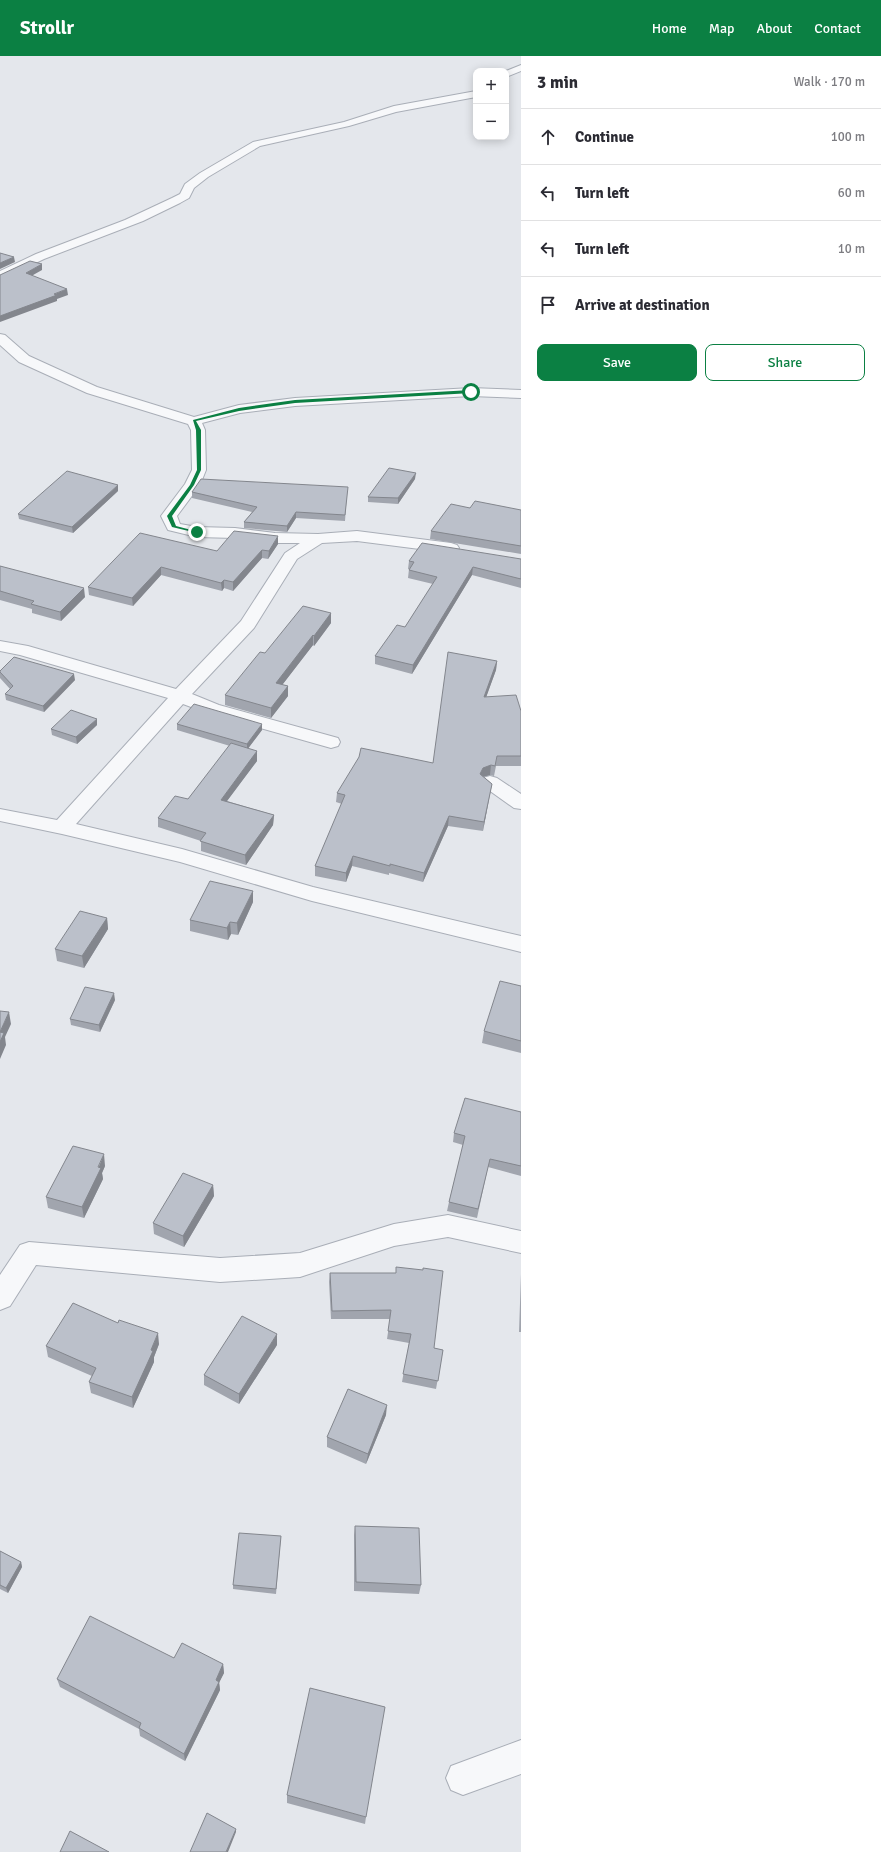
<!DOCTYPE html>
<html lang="en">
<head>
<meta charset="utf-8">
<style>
	body { margin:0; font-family:Signika,sans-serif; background:#f7f7f7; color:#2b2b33 }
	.controls { position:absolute; right:12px; top:12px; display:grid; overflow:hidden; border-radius:8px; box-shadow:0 2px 10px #0003 }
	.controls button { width:36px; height:36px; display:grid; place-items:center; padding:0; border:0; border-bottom:1px solid #e1e1e2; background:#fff; color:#2b2b33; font:20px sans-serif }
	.stop { position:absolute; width:12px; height:12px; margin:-9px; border:3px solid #0b8043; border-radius:50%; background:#fff }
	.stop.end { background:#0b8043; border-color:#fff; box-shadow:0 1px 4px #0008 }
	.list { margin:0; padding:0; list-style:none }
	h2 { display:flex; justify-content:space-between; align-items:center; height:52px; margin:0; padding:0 16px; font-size:17px }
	h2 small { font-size:13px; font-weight:400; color:#7c7c81 }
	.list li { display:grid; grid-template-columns:26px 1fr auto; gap:12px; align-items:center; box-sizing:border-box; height:56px; padding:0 16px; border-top:1px solid #e1e1e2 }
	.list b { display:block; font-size:15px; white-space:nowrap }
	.list em { font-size:13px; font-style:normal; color:#7c7c81 }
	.actions { display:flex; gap:8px; padding:12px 16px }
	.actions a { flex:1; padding:9px 0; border:1px solid #0b8043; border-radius:8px; text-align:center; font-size:14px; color:#0b8043 }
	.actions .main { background:#0b8043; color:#fff }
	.icon { flex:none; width:22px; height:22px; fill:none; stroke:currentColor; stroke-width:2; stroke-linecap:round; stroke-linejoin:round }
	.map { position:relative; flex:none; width:521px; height:1796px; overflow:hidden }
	header { display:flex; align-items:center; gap:24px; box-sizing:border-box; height:56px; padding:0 20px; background:#0b8043; color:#fff }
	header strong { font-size:19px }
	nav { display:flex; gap:22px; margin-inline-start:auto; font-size:14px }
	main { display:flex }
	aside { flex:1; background:#fff }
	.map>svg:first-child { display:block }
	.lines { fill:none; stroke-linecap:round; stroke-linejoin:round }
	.minor-casing { stroke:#a9aeb7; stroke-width:2 }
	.minor { fill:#f7f8fa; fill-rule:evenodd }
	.wall { fill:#a1a5ae }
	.shaded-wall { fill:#83868d }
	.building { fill:#bbc0ca; stroke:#83868d }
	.route { fill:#0b8043 }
</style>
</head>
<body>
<header>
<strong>Strollr</strong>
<nav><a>Home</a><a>Map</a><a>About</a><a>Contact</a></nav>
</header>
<main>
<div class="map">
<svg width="521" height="1796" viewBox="0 0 521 1796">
	<rect width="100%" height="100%" fill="#e4e7ec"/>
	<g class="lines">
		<defs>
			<path id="minor" d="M 521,9 L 521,15 L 506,21 L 506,15 Z
				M 476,35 L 476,41 L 396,56 L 349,70 L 260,90 L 208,121 L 194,132 L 189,142 L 180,147 L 143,165 L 44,203 L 0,224 L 0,215 L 36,198 L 125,164 L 172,142 L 180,138 L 185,128 L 200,117 L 253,86 L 344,66 L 394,50 Z
				M 0,278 L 5,279 L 29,300 L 97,331 L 194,361 L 239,349 L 295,342 L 471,332 L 521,334 L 521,342 L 471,340 L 295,350 L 240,357 L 202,367 L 205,374 L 206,414 L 200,429 L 177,460 L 180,468 L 197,471 L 235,472 L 275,477 L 318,478 L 357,475 L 451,487 L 457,489 L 459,492 L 457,495 L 451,497 L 357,485 L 322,487 L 297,503 L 254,572 L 192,638 L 219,649 L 338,682 L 340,686 L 338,690 L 331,692 L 324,690 L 207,657 L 183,648 L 76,768 L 182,793 L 313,831 L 521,880 L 521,896 L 312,845 L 180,806 L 62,778 L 0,765 L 0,753 L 57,764 L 168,642 L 20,599 L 0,595 L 0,585 L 28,590 L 176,633 L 241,565 L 285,497 L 300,487 L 275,487 L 235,482 L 197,481 L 168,474 L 161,460 L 185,428 L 192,414 L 191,374 L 188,368 L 87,337 L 19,306 L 0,289 Z
				M 490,720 L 497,722 L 521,738 L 521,753 L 514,752 L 483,730 L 480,726 L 483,722 Z
				M 448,1159 L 521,1175 L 521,1197 L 448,1181 L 394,1190 L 300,1221 L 220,1226 L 36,1209 L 10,1250 L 0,1254 L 0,1219 L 20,1189 L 29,1186 L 220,1202 L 300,1197 L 394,1168 Z
				M 521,1684 L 521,1718 L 463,1739 L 451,1734 L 446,1722 L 451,1710 Z"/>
		</defs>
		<use href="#minor" class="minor-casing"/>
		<use href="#minor" class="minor"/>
	</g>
	<path class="wall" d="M 415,423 L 398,448 L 368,446 L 368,441 Z
		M 118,435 L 73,477 L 19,463 L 18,458 Z
		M 192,436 L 347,437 L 345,465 L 296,462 L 287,476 L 244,472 L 244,466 L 252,456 L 192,442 Z
		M 470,452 L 521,454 L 521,498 L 430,483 L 431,475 Z
		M 278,488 L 268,503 L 262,502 L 233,535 L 224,532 L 222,535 L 161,519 L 133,550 L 89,539 L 88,531 L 217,495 Z
		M 521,503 L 521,532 L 472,519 L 412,618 L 375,608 L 375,600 L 405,571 L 433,528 L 408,522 L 409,513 L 408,513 L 409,505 Z
		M 0,510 L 85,541 L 61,565 L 32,557 L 32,553 L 0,544 Z
		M 331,557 L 331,567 L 314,590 L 313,589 L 282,629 L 288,630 L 288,640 L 271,662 L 225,649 L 225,639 L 265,597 Z
		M 497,605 L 496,614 L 486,641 L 521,655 L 521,710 L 496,710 L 494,720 L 490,719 L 484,721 L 492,728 L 483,775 L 448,770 L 423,826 L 389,817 L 389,819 L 352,810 L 346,826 L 315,820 L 315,810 L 342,748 L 336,746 L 337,737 L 433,707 Z
		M 0,615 L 75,624 L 44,656 L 6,644 L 5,638 L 10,633 L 0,622 Z
		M 177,668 L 262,674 L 248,692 L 257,705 L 227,745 L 274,759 L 273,769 L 246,809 L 201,795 L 201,785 L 158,771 L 158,762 L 188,743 L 230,690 L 177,674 Z
		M 97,669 L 77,688 L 52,679 L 51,673 Z
		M 253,835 L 253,846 L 238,879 L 231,878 L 228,884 L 190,875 L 190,864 Z
		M 107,862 L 108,873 L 84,912 L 57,905 L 55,893 Z
		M 521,930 L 521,997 L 482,987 L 484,975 Z
		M 115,944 L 100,976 L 71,969 L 70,963 Z
		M 521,1056 L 521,1120 L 488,1111 L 477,1162 L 447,1155 L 449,1146 L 463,1089 L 453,1086 L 454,1077 Z
		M 105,1110 L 102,1117 L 103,1123 L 84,1162 L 48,1152 L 46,1141 Z
		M 213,1129 L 214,1140 L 184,1191 L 154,1178 L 153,1167 Z
		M 330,1217 L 396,1217 L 434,1292 L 443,1294 L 436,1333 L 402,1326 L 409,1287 L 387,1283 L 390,1263 L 331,1263 L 329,1226 Z
		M 521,1218 L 521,1276 L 519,1276 Z
		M 159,1288 L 154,1301 L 154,1306 L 133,1352 L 91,1337 L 89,1326 L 92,1320 L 48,1301 L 46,1290 Z
		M 277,1289 L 239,1348 L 204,1329 L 204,1319 Z
		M 386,1359 L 366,1408 L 327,1391 L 327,1381 Z
		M 355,1470 L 421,1529 L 419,1538 L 354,1535 L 354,1479 Z
		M 281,1480 L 276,1538 L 233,1533 L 233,1529 Z
		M 0,1495 L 21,1506 L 22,1511 L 8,1537 L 0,1533 Z
		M 174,1602 L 223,1608 L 224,1617 L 219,1626 L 220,1634 L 185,1705 L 140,1680 L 139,1673 L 60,1631 L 57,1623 Z
		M 287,1739 L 366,1761 L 365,1768 L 287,1747 Z"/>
	<path class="shaded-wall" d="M 14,201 L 15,206 L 0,213 L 0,207 Z
		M 42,208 L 42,214 L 26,223 L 26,217 Z
		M 67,233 L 68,239 L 57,243 L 57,245 L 0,266 L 0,260 Z
		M 416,417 L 415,423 L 398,448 L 398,442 Z
		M 118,429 L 118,435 L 73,477 L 72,471 Z
		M 296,456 L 296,462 L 287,476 L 287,470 Z
		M 278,480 L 278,488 L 268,503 L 269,495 Z
		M 262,494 L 262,502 L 233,535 L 233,526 Z
		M 161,511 L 161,519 L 133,550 L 132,542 Z
		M 473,511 L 472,519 L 412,618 L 413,609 Z
		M 224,524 L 224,532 L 222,535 L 221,527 Z
		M 84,532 L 85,541 L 61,565 L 60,556 Z
		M 331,557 L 331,567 L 314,590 L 314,580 Z
		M 313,579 L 313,589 L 276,637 L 276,627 Z
		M 497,605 L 496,614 L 483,650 L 484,641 Z
		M 74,618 L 75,624 L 44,656 L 43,650 Z
		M 288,630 L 288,640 L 271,662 L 271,652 Z
		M 97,663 L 97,669 L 77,688 L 76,681 Z
		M 262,668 L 262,674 L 247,694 L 247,688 Z
		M 257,695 L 257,705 L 221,753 L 221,744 Z
		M 491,709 L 490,719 L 482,721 L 480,718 L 483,712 Z
		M 492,728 L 490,737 L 483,775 L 484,766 Z
		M 274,759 L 273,769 L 246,809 L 245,799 Z
		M 449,760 L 448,770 L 423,826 L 424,817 Z
		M 353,800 L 352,810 L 346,826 L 346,817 Z
		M 253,835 L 253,846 L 238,879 L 237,867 Z
		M 107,862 L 108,873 L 84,912 L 82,900 Z
		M 230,866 L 231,878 L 228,884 L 227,872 Z
		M 114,937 L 115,944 L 100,976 L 99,969 Z
		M 9,956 L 11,968 L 5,981 L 6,989 L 0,1003 L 0,976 Z
		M 104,1098 L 105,1110 L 102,1117 L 103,1123 L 84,1162 L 82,1151 Z
		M 213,1129 L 214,1140 L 184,1191 L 183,1180 Z
		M 158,1277 L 159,1288 L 154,1301 L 154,1306 L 133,1352 L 132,1341 Z
		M 277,1278 L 277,1289 L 239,1348 L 239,1338 Z
		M 387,1349 L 386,1359 L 366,1408 L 368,1398 Z
		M 21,1506 L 22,1511 L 8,1537 L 6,1532 Z
		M 223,1608 L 224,1617 L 219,1627 L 219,1626 L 220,1634 L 185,1705 L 184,1698 Z
		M 236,1773 L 236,1776 L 228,1796 L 226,1796 Z"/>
	<path class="building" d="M 0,197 L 14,201 L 0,207 Z
		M 30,205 L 42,208 L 26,217 L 67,233 L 54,238 L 57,239 L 0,260 L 0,219 Z
		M 389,412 L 416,417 L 398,442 L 368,441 Z
		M 67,415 L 118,429 L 72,471 L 18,458 Z
		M 201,423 L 348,431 L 345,459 L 296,456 L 287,470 L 244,466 L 257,451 L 192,436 Z
		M 475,445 L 521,454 L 521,490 L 431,475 L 451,448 L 470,452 Z
		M 234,475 L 278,480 L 269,495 L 262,494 L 233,526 L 224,524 L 221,527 L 161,511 L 132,542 L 88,531 L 140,477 L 217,495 Z
		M 422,487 L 521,503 L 521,523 L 473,511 L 413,609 L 375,600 L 397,569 L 405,571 L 437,521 L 409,514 L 414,506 L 409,505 Z
		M 0,510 L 84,532 L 60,556 L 31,548 L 34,545 L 0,535 Z
		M 303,550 L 331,557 L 314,580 L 313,579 L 276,627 L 288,630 L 271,652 L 225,639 L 260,596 L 265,597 Z
		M 448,596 L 497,605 L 484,641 L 516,639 L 521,655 L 521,700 L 497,700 L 495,710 L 491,709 L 483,712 L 480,718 L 492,728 L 484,766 L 449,760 L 424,817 L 390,808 L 390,810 L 353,800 L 346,817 L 315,810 L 345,739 L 337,737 L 359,701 L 361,692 L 433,707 Z
		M 14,601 L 74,618 L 43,650 L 5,638 L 13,630 L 0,616 L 0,615 Z
		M 194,648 L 262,668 L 247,688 L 177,668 Z
		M 71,654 L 97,663 L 76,681 L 51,673 Z
		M 231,687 L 257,695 L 221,744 L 274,759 L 245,799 L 200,785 L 206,777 L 158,762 L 175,740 L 188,743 Z
		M 210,825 L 253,835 L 237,867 L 230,866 L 227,872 L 190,864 Z
		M 80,855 L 107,862 L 82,900 L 55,893 Z
		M 500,925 L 521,930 L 521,985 L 484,975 Z
		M 85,931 L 114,937 L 99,969 L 70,963 Z
		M 0,955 L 9,956 L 0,976 Z
		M 0,976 L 4,977 L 0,986 Z
		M 465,1042 L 521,1056 L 521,1110 L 490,1103 L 478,1153 L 449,1146 L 465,1080 L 454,1077 Z
		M 73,1090 L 104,1098 L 98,1111 L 101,1112 L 82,1151 L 46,1141 Z
		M 183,1117 L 213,1129 L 183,1180 L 153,1167 Z
		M 396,1211 L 423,1214 L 423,1212 L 443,1215 L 434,1292 L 443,1294 L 438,1325 L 403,1318 L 411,1278 L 388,1275 L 391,1254 L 332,1255 L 330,1217 L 396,1217 Z
		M 73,1247 L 118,1267 L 119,1264 L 158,1277 L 151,1294 L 153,1295 L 132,1341 L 89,1326 L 96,1312 L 46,1290 Z
		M 242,1260 L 277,1278 L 239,1338 L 204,1319 Z
		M 348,1333 L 387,1349 L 368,1398 L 327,1381 Z
		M 355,1470 L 419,1472 L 421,1529 L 356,1526 Z
		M 239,1477 L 281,1480 L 276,1533 L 233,1529 Z
		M 0,1495 L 21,1506 L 6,1532 L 0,1529 Z
		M 90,1560 L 174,1602 L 182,1587 L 223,1608 L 216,1624 L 219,1626 L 184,1698 L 139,1672 L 141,1667 L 57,1623 Z
		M 310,1632 L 385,1651 L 366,1761 L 287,1739 Z
		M 207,1757 L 236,1773 L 226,1796 L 190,1796 Z
		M 70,1775 L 109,1796 L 60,1796 Z"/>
	<path class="route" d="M 471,334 L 472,337 L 295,347 L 239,355 L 196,365 L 201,374 L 201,414 L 194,429 L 172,460 L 176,470 L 199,476 L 197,477 L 172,471 L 167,460 L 190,429 L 197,414 L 196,374 L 193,364 L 239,352 L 295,344 Z"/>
</svg>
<div class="controls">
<button>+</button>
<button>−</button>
</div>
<div class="stop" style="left:471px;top:336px"></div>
<div class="stop end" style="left:197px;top:476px"></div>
</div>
<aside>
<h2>3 min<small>Walk · 170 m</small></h2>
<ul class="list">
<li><svg class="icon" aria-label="ahead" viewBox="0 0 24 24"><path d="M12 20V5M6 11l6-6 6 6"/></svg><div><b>Continue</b></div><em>100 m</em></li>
<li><svg class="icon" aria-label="left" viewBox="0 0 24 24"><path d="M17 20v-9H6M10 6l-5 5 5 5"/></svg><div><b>Turn left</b></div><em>60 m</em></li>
<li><svg class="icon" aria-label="left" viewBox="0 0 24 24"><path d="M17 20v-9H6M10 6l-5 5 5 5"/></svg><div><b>Turn left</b></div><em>10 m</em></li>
<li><svg class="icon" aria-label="arrive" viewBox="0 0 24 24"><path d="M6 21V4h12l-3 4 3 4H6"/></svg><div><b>Arrive at destination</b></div></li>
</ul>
<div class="actions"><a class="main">Save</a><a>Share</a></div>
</aside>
</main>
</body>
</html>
